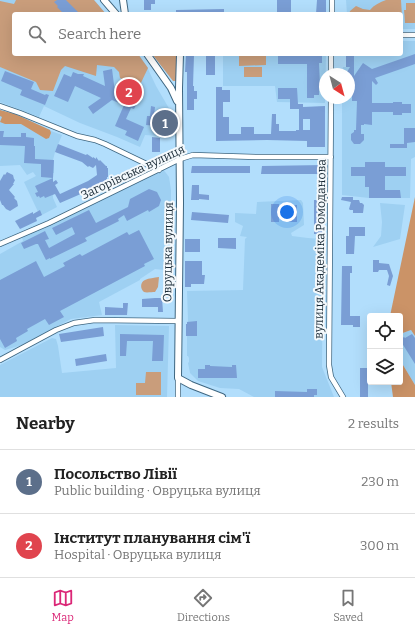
<!DOCTYPE html>
<html lang="en">
<head>
<meta charset="utf-8">
<style>
	body { margin:0; font-family:Bitter,serif; background:#f2f2f2; color:#222 }
	.controls { position:absolute; right:12px; bottom:12px; display:grid; overflow:hidden; border-radius:4px; box-shadow:0 4px 16px #0002 }
	.controls button { width:36px; height:36px; display:grid; place-items:center; padding:0; border:0; border-bottom:1px solid #e0e0e0; background:#fff; color:#222; font:20px sans-serif }
	.compass { position:absolute; left:319px; top:68px; width:36px; height:36px; border-radius:50%; background:#fff; box-shadow:0 4px 16px #0002; rotate:144deg }
	.you { position:absolute; left:287px; top:212px; width:14px; height:14px; margin:-10px; border:3px solid #fff; border-radius:50%; background:#1a73e8; box-shadow:0 0 0 6px #1a73e833 }
	.badge { display:grid; place-items:center; width:26px; height:26px; border-radius:50%; background:#db2777; color:#fff; font-size:13px; font-weight:700 }
	.pin { position:absolute; translate:-50% -50%; border:2px solid #fff; box-shadow:0 1px 4px #0006 }
	.list { margin:0; padding:0; list-style:none }
	h2 { display:flex; justify-content:space-between; align-items:center; height:52px; margin:0; padding:0 16px; font-size:17px }
	h2 small { font-size:13px; font-weight:400; color:#767676 }
	.list li { display:grid; grid-template-columns:26px 1fr auto; gap:12px; align-items:center; box-sizing:border-box; height:64px; padding:0 16px; border-top:1px solid #e0e0e0 }
	.list b { display:block; font-size:15px; white-space:nowrap }
	.list p { margin:0; font-size:13px; white-space:nowrap; color:#767676 }
	.list em { font-size:13px; font-style:normal; color:#767676 }
	.icon { flex:none; width:22px; height:22px; fill:none; stroke:currentColor; stroke-width:2; stroke-linecap:round; stroke-linejoin:round }
	.map { position:relative; flex:none; width:415px; height:397px; overflow:hidden }
	.search { position:absolute; background:#fff; box-shadow:0 4px 16px #0002; left:12px; right:12px; top:12px; height:44px; display:flex; align-items:center; gap:10px; box-sizing:border-box; padding:0 14px; border-radius:4px; color:#767676; font-size:15px }
	.sheet { height:180px; background:#fff }
	nav { display:flex; justify-content:space-around; align-items:center; box-sizing:border-box; height:56px; border-top:1px solid #e0e0e0; background:#fff; font-size:11px; color:#767676 }
	nav a { display:grid; justify-items:center; gap:2px }
	nav .on { color:#db2777 }
	.map>svg:first-child { display:block }
	.built { fill:#9ed0f2 }
	.green { fill:#c99d7b }
	.forest { fill:#cb9367 }
	.building { fill:#7a9ed5; fill-rule:evenodd }
	.lines { fill:none; stroke-linecap:round; stroke-linejoin:round }
	.street-casing { stroke:#3e6680; stroke-width:6 }
	.secondary-casing { stroke:#3e6680; stroke-width:8 }
	.street { stroke:#fff; stroke-width:4.5 }
	.secondary { stroke:#fff; stroke-width:6 }
	.labels { text-anchor:middle; dominant-baseline:central; stroke-width:4; stroke-linejoin:round; paint-order:stroke }
	.street-label { font-size:12px; fill:#182935; stroke:#f4f9fc }
</style>
</head>
<body>
<div class="map">
<svg width="415" height="397" viewBox="0 0 415 397">
	<rect width="100%" height="100%" fill="#b2defc"/>
	<path class="built" d="M 0,0 L 94,0 L 106,14 L 14,14 L 14,54 L 138,54 L 148,68 L 148,69 L 156,86 L 170,110 L 170,117 L 172,117 L 172,129 L 164,129 L 159,136 L 145,135 L 140,147 L 117,137 L 80,123 L 44,106 L 39,117 L 0,102 Z
		M 346,0 L 415,0 L 415,29 L 401,29 L 401,14 L 347,14 Z
		M 401,41 L 415,41 L 415,157 L 411,159 L 410,198 L 369,198 L 342,195 L 342,98 L 349,98 L 349,74 L 343,74 L 343,67 L 346,67 L 346,54 L 401,54 Z
		M 223,54 L 326,54 L 325,103 L 277,102 L 275,86 L 223,86 Z
		M 0,110 L 23,117 L 51,131 L 62,135 L 55,152 L 53,160 L 54,160 L 54,173 L 52,173 L 51,175 L 53,175 L 53,198 L 57,207 L 40,216 L 24,182 L 36,176 L 33,172 L 27,175 L 20,165 L 0,166 Z
		M 163,169 L 169,177 L 171,190 L 171,208 L 165,208 L 164,270 L 155,269 L 140,279 L 140,280 L 99,302 L 102,315 L 71,319 L 22,345 L 5,350 L 0,347 L 0,254 L 23,241 L 22,237 Z
		M 301,200 L 303,203 L 304,225 L 291,233 L 292,236 L 308,238 L 321,239 L 323,241 L 322,367 L 334,397 L 254,397 L 239,389 L 220,388 L 198,381 L 190,373 L 188,363 L 189,362 L 189,358 L 188,356 L 187,356 L 187,336 L 186,336 L 186,324 L 187,324 L 188,321 L 187,291 L 243,290 L 245,239 L 247,237 L 240,236 L 243,226 L 235,222 L 235,213 L 256,214 L 257,202 Z
		M 380,203 L 405,205 L 400,239 L 373,247 L 381,236 L 382,222 Z
		M 115,325 L 169,326 L 167,397 L 0,397 L 0,365 L 52,338 L 56,339 L 58,346 L 62,373 L 116,368 Z
		M 411,330 L 415,336 L 415,385 L 400,360 L 400,334 Z"/>
	<path class="green" d="M 16,0 L 94,0 L 106,14 L 14,14 L 14,54 L 138,54 L 148,68 L 139,87 L 120,78 L 119,72 L 114,67 L 97,65 L 96,76 L 65,66 L 61,70 L 53,91 L 40,90 L 36,82 L 0,67 L 0,1 L 14,4 Z
		M 386,0 L 401,0 L 402,17 L 401,14 L 349,14 L 350,11 L 356,6 L 363,9 L 370,10 C 374,5 380,2 386,0 Z
		M 406,3 L 415,3 L 415,23 L 405,23 L 404,10 L 406,10 Z
		M 152,54 L 177,54 L 176,81 L 173,81 Z
		M 239,54 L 266,54 L 266,65 L 239,66 Z
		M 244,67 L 262,67 L 262,77 L 244,77 Z
		M 159,277 L 158,287 L 155,292 C 152,292 146,293 144,292 C 140,289 140,282 145,280 C 149,278 154,278 159,277 Z
		M 146,372 L 161,372 L 161,395 L 136,395 L 136,383 L 145,383 Z"/>
	<path class="forest" d="M 0,110 L 15,114 L 50,130 L 51,133 L 49,138 L 46,139 L 21,124 L 5,124 L 0,122 L 2,117 L 0,116 Z
		M 415,197 L 415,336 L 411,330 L 400,334 L 400,316 L 390,316 Z
		M 400,360 L 415,385 L 415,397 L 393,397 L 391,382 L 400,382 Z"/>
	<path class="building" d="M 57,0 L 66,0 L 80,14 L 64,14 L 57,7 L 58,6 L 54,2 Z
		M 144,0 L 155,0 L 155,4 L 151,4 L 151,10 L 144,10 Z
		M 277,0 L 291,0 L 291,14 L 277,14 Z
		M 317,0 L 326,0 L 326,14 L 316,14 Z
		M 224,9 L 224,14 L 176,14 L 176,10 Z
		M 206,54 L 215,54 L 215,75 L 206,75 Z
		M 278,54 L 322,54 L 322,63 L 319,63 L 320,86 L 319,86 L 319,95 L 314,95 L 314,98 L 307,98 L 307,64 L 278,64 Z
		M 346,54 L 354,54 L 354,76 L 363,63 L 372,69 L 415,54 L 415,64 L 375,78 L 378,83 L 376,85 L 372,81 L 372,103 L 393,103 L 393,102 L 402,102 L 402,104 L 411,104 L 411,113 L 402,113 L 402,115 L 393,115 L 393,112 L 372,112 L 372,125 L 364,124 L 364,125 L 361,125 L 361,134 L 364,134 L 364,140 L 360,144 L 354,144 L 351,140 L 351,134 L 354,132 L 354,130 L 356,130 L 357,101 L 352,101 L 352,90 L 349,88 L 349,74 L 347,74 L 347,72 L 350,67 L 346,67 Z
		M 186,55 L 194,55 L 193,86 L 194,86 L 194,91 L 197,91 L 197,99 L 194,99 L 194,110 L 187,110 L 187,72 L 185,72 Z
		M 112,69 L 115,92 L 120,94 L 122,91 L 128,94 L 132,84 L 136,86 L 135,88 L 139,90 L 135,99 L 138,101 L 134,109 L 131,108 L 126,119 L 144,127 L 138,141 L 125,135 L 127,131 L 115,126 L 124,105 L 112,100 L 93,114 L 88,107 L 101,98 L 75,86 L 68,102 L 54,96 L 64,74 L 71,77 L 73,72 L 78,74 L 84,74 L 83,76 L 105,86 L 103,71 Z
		M 5,71 L 34,82 L 31,89 L 45,95 L 46,94 L 49,95 L 45,105 L 20,95 L 22,90 L 1,81 Z
		M 216,87 L 222,87 L 222,90 L 230,90 L 230,102 L 223,102 L 223,117 L 229,117 L 229,134 L 241,134 L 241,127 L 254,127 L 254,134 L 271,134 L 272,114 L 276,114 L 276,124 L 279,124 L 279,131 L 296,131 L 296,130 L 299,130 L 299,109 L 290,109 L 290,99 L 278,99 L 278,88 L 297,88 L 298,104 L 303,104 L 303,107 L 325,106 L 325,147 L 307,147 L 307,141 L 267,140 L 216,141 ZM 303,119 L 310,119 L 310,130 L 303,130 Z
		M 151,106 L 155,107 L 154,116 L 172,117 L 172,129 L 157,128 L 157,126 L 146,125 L 147,116 L 150,116 Z
		M 404,128 L 415,128 L 415,142 L 407,143 L 407,148 L 390,148 L 390,144 L 404,144 Z
		M 0,131 L 4,131 L 3,137 L 21,137 L 21,133 L 26,133 L 26,137 L 34,138 L 34,146 L 35,146 L 35,159 L 54,160 L 53,178 L 41,177 L 41,164 L 24,163 L 25,146 L 0,145 Z
		M 152,137 L 160,138 L 160,152 L 152,152 Z
		M 58,144 L 86,155 L 87,154 L 93,158 L 93,157 L 96,159 L 96,157 L 99,161 L 100,160 L 106,166 L 107,166 L 107,168 L 108,168 L 108,177 L 107,177 L 107,179 L 97,187 L 96,186 L 94,188 L 93,188 L 92,189 L 92,188 L 90,190 L 60,203 L 55,194 L 45,198 L 44,196 L 40,198 L 39,196 L 37,197 L 35,193 L 38,192 L 35,186 L 53,178 L 53,182 L 56,180 L 58,183 L 55,185 L 60,194 L 88,181 L 97,175 L 96,165 L 93,168 L 89,166 L 88,167 L 82,162 L 55,152 Z
		M 365,162 L 385,162 L 385,167 L 406,167 L 406,176 L 385,176 L 385,190 L 400,190 L 401,198 L 369,198 L 369,187 L 365,187 L 365,176 L 351,176 L 351,167 L 365,167 Z
		M 324,165 L 324,174 L 261,174 L 262,166 Z
		M 192,166 L 250,166 L 250,173 L 191,173 Z
		M 7,172 L 13,175 L 14,179 L 15,180 L 13,184 L 14,184 L 9,190 L 15,197 L 14,198 L 17,201 L 18,206 L 10,211 L 6,209 L 3,205 L 2,205 L 0,200 L 0,181 L 4,174 L 5,175 Z
		M 192,185 L 199,185 L 199,194 L 209,195 L 209,200 L 199,199 L 199,200 L 191,200 Z
		M 149,189 L 157,192 L 161,200 L 159,206 L 149,212 L 148,210 L 127,221 L 124,215 L 118,219 L 119,221 L 85,238 L 87,241 L 50,259 L 50,258 L 46,260 L 38,244 L 36,244 L 24,249 L 21,243 L 45,231 L 49,239 L 45,240 L 49,248 L 75,234 L 72,227 L 56,235 L 52,228 L 89,210 L 96,223 L 128,207 L 130,199 Z
		M 342,197 L 353,197 L 353,200 L 359,200 L 360,203 L 362,203 L 364,205 L 363,213 L 353,213 L 353,210 L 350,210 L 349,209 L 351,202 L 341,200 Z
		M 314,200 L 322,200 L 322,234 L 314,234 Z
		M 271,204 L 279,204 L 279,222 L 271,222 Z
		M 289,205 L 297,205 L 297,222 L 289,222 Z
		M 40,210 L 42,215 L 36,218 L 37,221 L 20,229 L 15,221 L 33,212 L 33,214 Z
		M 192,212 L 229,215 L 228,223 L 191,220 Z
		M 349,227 L 365,227 L 365,236 L 355,236 L 354,254 L 346,254 L 346,236 L 349,236 Z
		M 139,230 L 154,259 L 144,264 L 145,266 L 60,311 L 64,317 L 49,325 L 45,319 L 27,329 L 28,331 L 16,338 L 17,341 L 5,348 L 0,339 L 0,280 L 36,261 L 44,277 L 65,266 L 63,263 L 80,254 L 82,256 L 127,232 L 129,235 Z
		M 218,238 L 236,238 L 236,249 L 218,248 Z
		M 185,239 L 200,239 L 200,252 L 185,252 Z
		M 373,260 L 379,260 L 379,263 L 389,264 L 393,276 L 390,286 L 387,285 L 389,276 L 387,270 L 379,270 L 378,272 L 373,272 Z
		M 185,261 L 202,261 L 202,275 L 205,275 L 204,284 L 191,284 L 191,287 L 185,287 Z
		M 342,266 L 352,266 L 352,273 L 350,273 L 350,316 L 360,316 L 360,327 L 353,327 L 353,325 L 341,325 Z
		M 155,298 L 162,298 L 163,312 L 158,312 L 158,307 L 142,307 L 142,299 Z
		M 123,303 L 128,303 L 127,315 L 105,315 L 105,307 L 123,308 Z
		M 197,321 L 197,336 L 186,336 L 186,324 L 187,324 L 187,322 Z
		M 103,327 L 104,336 L 61,342 L 59,334 Z
		M 120,334 L 164,335 L 163,361 L 152,361 L 153,341 L 127,341 L 126,356 L 120,356 Z
		M 412,334 L 415,338 L 415,364 L 400,340 L 404,337 L 405,338 Z
		M 106,354 L 107,361 L 76,366 L 75,359 Z
		M 205,365 L 210,365 L 210,366 L 232,367 L 232,365 L 236,365 L 237,378 L 198,378 L 198,369 L 205,369 Z
		M 360,368 L 368,368 L 368,397 L 360,397 Z
		M 307,389 L 317,389 L 317,395 L 314,395 L 314,397 L 275,397 L 275,391 L 307,392 Z"/>
	<g class="lines">
		<defs>
			<path id="street" d="M 332,14 L 332,0
				M 401,35 L 415,35
				M 331,54 L 331,74
				M 331,98 C 331,187 330,276 329,365 L 331,377 L 343,397
				M 0,106 L 20,113 L 77,136 L 95,140 L 105,144 L 159,170
				M 0,244 L 49,223 L 180,159 L 193,155 L 256,157 L 331,157
				M 0,360 L 56,330 L 74,323 L 95,320 L 178,321
				M 178,397 L 178,378"/>
			<path id="secondary" d="M 104,0 L 116,14
				M 123,0 L 125,14
				M 147,54 L 171,88 L 177,101
				M 180,54 L 179,88 L 180,203 L 178,378 L 191,385 L 222,397"/>
		</defs>
		<use href="#street" class="street-casing"/>
		<use href="#secondary" class="secondary-casing"/>
		<use href="#street" class="street"/>
		<use href="#secondary" class="secondary"/>
	</g>
	<g class="labels">
		<g class="street-label">
			<text transform="translate(133 172) rotate(-25)">Загорівська вулиця</text>
			<text transform="translate(320 249) rotate(-89)">вулиця Академіка Ромоданова</text>
			<text transform="translate(168 252) rotate(-89)">Овруцька вулиця</text>
		</g>
	</g>
</svg>
<div class="controls">
<button><svg class="icon" aria-label="locate" viewBox="0 0 24 24"><circle cx="12" cy="12" r="6"/><path d="M12 2v4M12 18v4M2 12h4M18 12h4"/></svg></button>
<button><svg class="icon" aria-label="layers" viewBox="0 0 24 24"><path d="M12 4l9 5-9 5-9-5zM3 14l9 5 9-5"/></svg></button>
</div>
<svg class="compass" viewBox="-18 -18 36 36"><path d="M0-13l5 13h-10z" fill="#e53935"/><path d="M0 13l5-13h-10z" fill="#767676"/></svg>
<div class="you"></div>
<div class="pin badge" style="left:165px;top:123px;background:#5c6f8a">1</div>
<div class="pin badge" style="left:129px;top:92px;background:#e0444e">2</div>
<div class="search"><svg class="icon" aria-label="search" viewBox="0 0 24 24"><circle cx="10" cy="10" r="6"/><path d="M15 15l6 6"/></svg>Search here</div>
</div>
<section class="sheet">
<h2>Nearby<small>2 results</small></h2>
<ul class="list">
<li><span class="badge" style="background:#5c6f8a">1</span><div><b>Посольство Лівії</b><p>Public building · Овруцька вулиця</p></div><em>230 m</em></li>
<li><span class="badge" style="background:#e0444e">2</span><div><b>Інститут планування сім'ї</b><p>Hospital · Овруцька вулиця</p></div><em>300 m</em></li>
</ul>
</section>
<nav>
<a class="on"><svg class="icon" aria-label="map" viewBox="0 0 24 24"><path d="M3 6l6-2 6 2 6-2v14l-6 2-6-2-6 2zM9 4v14M15 6v14"/></svg>Map</a>
<a><svg class="icon" aria-label="directions" viewBox="0 0 24 24"><path d="M12 3l9 9-9 9-9-9zM9 14v-3h6M13 9l2 2-2 2"/></svg>Directions</a>
<a><svg class="icon" aria-label="saved" viewBox="0 0 24 24"><path d="M7 4h10v16l-5-4-5 4z"/></svg>Saved</a>
</nav>
</body>
</html>
